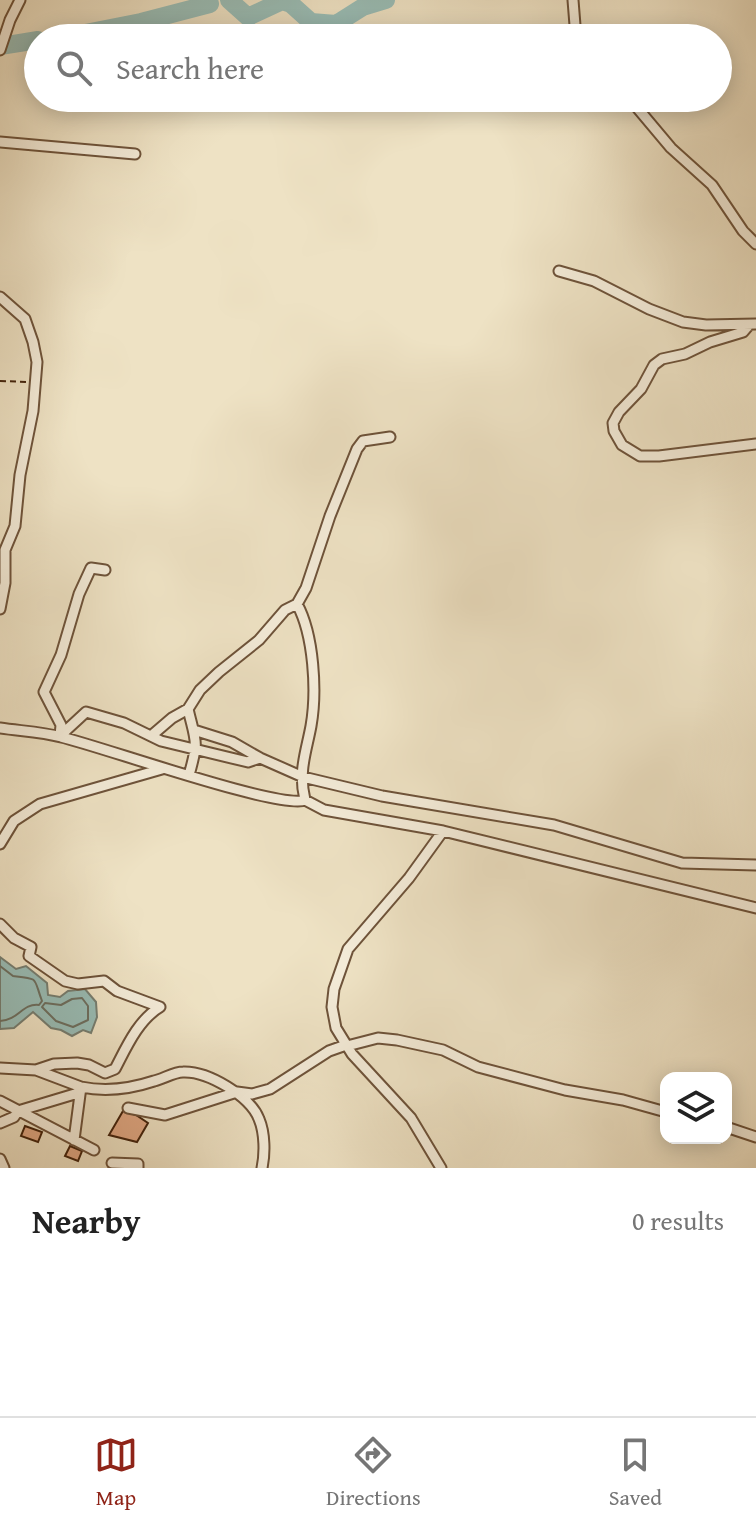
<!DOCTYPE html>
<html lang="en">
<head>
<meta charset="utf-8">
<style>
	body { margin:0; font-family:"Gentium Book Plus",serif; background:#f6f6f6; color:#222 }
	.controls { position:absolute; right:24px; bottom:24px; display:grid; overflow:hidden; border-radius:16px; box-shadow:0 4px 20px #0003 }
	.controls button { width:72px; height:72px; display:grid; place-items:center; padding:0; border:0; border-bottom:2px solid #e0e0e0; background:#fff; color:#222; font:40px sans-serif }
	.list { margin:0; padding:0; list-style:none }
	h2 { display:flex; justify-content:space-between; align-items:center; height:104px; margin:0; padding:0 32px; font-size:34px }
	h2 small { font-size:26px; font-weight:400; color:#767676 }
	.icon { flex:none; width:44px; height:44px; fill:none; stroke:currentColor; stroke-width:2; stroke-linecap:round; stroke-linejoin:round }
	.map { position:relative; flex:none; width:756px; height:1168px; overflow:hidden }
	.search { position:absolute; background:#fff; box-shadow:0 4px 20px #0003; left:24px; right:24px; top:24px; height:88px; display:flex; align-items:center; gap:20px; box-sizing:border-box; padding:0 28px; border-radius:44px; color:#767676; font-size:30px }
	.sheet { height:248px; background:#fff }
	nav { display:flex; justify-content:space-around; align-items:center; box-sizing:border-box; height:112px; border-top:2px solid #e0e0e0; background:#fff; font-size:22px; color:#767676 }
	nav a { display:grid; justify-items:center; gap:4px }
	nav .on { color:#8f2418 }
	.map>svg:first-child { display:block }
	.water { fill:#99bdb6; stroke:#777f72; stroke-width:2 }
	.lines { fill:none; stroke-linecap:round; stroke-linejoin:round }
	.shore { stroke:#6e7061; stroke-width:2 }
	.river { stroke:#99bdb6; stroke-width:18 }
	.building { fill:#dfa783; stroke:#43230c; stroke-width:2 }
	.minor-casing { stroke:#6e533a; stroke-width:13 }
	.path { stroke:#43230c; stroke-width:2; stroke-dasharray:6 4; stroke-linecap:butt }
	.minor { stroke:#f4ecd9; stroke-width:9 }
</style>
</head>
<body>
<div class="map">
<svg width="756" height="1168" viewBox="0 0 756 1168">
	<rect width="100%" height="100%" fill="#eee2c4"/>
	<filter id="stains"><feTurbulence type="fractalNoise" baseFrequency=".0025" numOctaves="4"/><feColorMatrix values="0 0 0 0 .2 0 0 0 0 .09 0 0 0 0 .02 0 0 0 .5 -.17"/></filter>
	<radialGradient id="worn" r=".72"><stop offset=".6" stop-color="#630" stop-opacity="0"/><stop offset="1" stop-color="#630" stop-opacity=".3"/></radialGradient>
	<path class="water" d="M 0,957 L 16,969 L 26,966 L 47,983 L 48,995 L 60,997 L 68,991 L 85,989 L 96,1002 L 97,1017 L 91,1033 L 83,1030 L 72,1036 L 61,1030 L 51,1028 L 33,1012 L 14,1028 L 0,1029 Z"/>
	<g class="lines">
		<path class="shore" d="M 0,966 L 13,976 C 40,979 33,977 42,1001 L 39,1005 C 22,1003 19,1020 0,1021
			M 82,998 L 88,1006 L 88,1020 L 73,1027 L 56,1021 L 42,1007 L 45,1003 L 61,1005 L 72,999 Z"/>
		<path class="river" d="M 229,0 L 248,17 L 282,1 L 291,4 L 311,22 L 336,24 L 363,7 L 386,0
			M 60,38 L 141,22 L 210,4 L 209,0
			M 0,46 L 38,40"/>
	</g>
	<path class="building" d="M 123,1111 L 136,1115 L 148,1123 L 137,1142 L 109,1135 Z
		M 25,1126 L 42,1132 L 38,1142 L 21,1136 Z
		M 70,1146 L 82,1151 L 78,1161 L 65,1156 Z"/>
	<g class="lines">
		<defs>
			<path id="minor" d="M 573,0 L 576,38
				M 0,50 L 10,20 L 20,0
				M 629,98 L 671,148 L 712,185 L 743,231 L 756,244
				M 0,142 L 135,154
				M 559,271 L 594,281 L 649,309 L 683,322 L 706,325 L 756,324
				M 0,297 L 25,319 L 33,342 L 37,362 L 33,411 L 20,475 L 15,526 L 5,550 L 5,583 L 0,609
				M 749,325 L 743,332 L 710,342 L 685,354 L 662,359 L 654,365 L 641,389 L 619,412 L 613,423 L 614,431 L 622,445 L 640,456 L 659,456 L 756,444
				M 297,604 C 314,635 317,692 311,726 C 306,753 298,771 305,800
				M 188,709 C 196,743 199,740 189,775
				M 0,728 C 20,731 42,732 61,737 C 100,746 280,810 305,800 L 324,810 L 443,831 L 756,908
				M 197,731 L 232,742 L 260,758
				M 60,736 L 86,712 L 124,723 L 161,741 L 248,762 L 260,758 L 303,777 L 382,796 L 554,825 L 682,863 L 756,865
				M 60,736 L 61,725 L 44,692 L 61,655 L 79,594 L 91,568 L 105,570
				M 151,736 L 172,718 L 188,709 L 200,690 L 219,672 L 259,640 L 285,610 L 297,604 L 306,588 L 330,516 L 357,449 L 363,441 L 390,437
				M 0,844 L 14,821 L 40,804 L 162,769
				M 0,924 L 14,938 L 31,947 L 29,956 L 65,981 L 78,984 L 104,981 L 117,991 L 160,1007
				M 347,1046 L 378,1038 L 397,1040 L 443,1050 L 478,1067 L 565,1090 L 623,1100 L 666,1112
				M 0,1068 L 36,1070 L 81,1087
				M 36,1070 L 54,1064 L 77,1063 L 89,1065 L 105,1073 L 115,1069 C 126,1048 138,1020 160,1007
				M 0,1101 L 94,1150
				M 128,1108 L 165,1115 L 237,1092 L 252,1094 L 270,1089 L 329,1051 L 346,1045
				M 0,1123 L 14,1117 L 18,1111 L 78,1093
				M 726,1127 L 756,1137
				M 74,1140 L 81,1087 C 106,1092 130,1089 154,1081 C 163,1079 174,1072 183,1072 C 208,1071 250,1096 259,1119 C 265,1133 265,1154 262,1168
				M 0,1159 L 4,1168
				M 112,1163 L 138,1164 L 138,1168
				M 441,1168 L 411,1118 L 352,1054 L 336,1028 L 332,1007 L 334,989 L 348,949 L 409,878 L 443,831"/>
		</defs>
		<use href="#minor" class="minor-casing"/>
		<path class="path" d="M 0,381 L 27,382"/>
		<use href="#minor" class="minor"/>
	</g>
	<rect width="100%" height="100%" filter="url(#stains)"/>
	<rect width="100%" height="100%" fill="url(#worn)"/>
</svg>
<div class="controls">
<button><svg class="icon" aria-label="layers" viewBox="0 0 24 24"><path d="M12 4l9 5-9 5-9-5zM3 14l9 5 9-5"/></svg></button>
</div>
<div class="search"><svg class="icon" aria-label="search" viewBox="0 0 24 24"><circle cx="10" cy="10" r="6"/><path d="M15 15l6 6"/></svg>Search here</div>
</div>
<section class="sheet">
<h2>Nearby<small>0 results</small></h2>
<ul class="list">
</ul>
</section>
<nav>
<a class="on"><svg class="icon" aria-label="map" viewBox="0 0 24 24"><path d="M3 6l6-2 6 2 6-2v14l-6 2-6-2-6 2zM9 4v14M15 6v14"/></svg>Map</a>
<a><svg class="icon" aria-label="directions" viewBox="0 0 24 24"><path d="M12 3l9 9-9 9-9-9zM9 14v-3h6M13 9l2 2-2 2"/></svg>Directions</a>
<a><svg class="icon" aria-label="saved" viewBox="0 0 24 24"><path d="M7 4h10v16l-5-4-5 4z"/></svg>Saved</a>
</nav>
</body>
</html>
